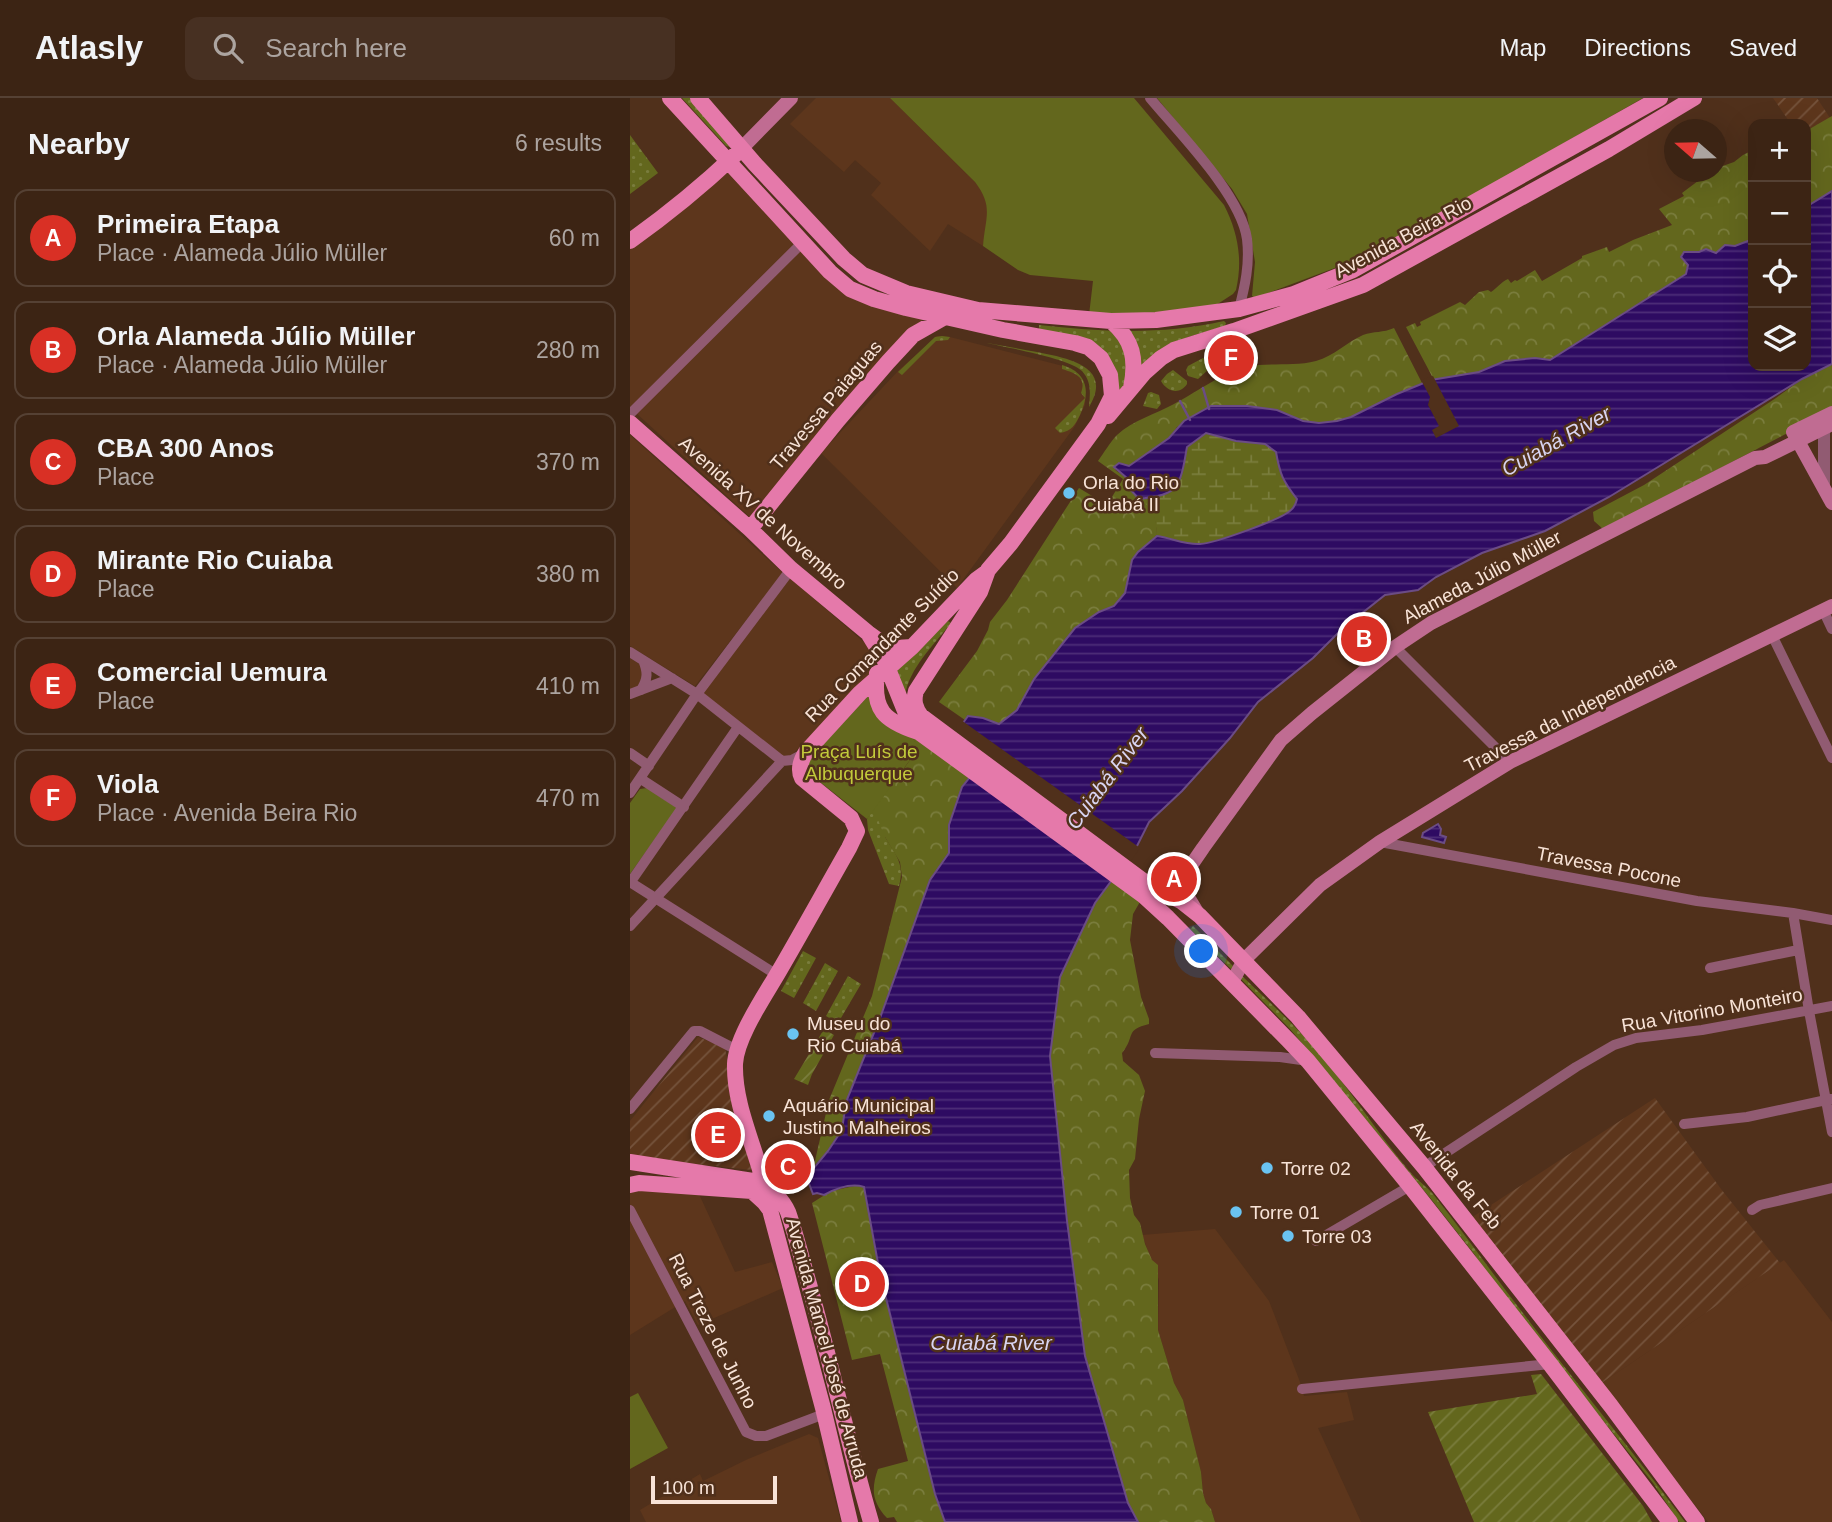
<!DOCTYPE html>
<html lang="en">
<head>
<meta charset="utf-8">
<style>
	body { margin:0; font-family:Helvetica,sans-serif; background:#473022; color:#f1f3f6 }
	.controls { position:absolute; right:21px; top:21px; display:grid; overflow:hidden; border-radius:14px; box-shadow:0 7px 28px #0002 }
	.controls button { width:63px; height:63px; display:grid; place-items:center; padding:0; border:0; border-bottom:2px solid #554134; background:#3c2414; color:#f1f3f6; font:35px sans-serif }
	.compass { position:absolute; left:1034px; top:21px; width:63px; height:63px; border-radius:50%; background:#3c2414; box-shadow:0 7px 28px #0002; rotate:290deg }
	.scale { position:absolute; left:21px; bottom:18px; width:126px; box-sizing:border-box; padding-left:7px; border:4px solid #f8e3d7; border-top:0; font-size:19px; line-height:24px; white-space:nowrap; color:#f8e3d7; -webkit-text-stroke:5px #50301b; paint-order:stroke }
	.you { position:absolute; left:572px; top:854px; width:24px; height:24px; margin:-18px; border:5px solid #fff; border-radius:50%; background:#1a73e8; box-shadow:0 0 0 10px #1a73e833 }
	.badge { display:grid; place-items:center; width:46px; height:46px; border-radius:50%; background:#d93025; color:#fff; font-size:23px; font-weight:700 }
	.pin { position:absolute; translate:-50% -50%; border:4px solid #fff; box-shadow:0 2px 7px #0006 }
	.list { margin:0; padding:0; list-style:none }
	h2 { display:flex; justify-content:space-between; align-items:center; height:91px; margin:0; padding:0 28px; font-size:30px }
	h2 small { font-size:23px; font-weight:400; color:#aca4a0 }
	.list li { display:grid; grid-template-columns:46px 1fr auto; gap:21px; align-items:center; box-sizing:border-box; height:98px; margin:0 14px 14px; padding:0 14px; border:2px solid #554134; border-radius:14px }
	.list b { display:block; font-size:26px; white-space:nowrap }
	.list p { margin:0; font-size:23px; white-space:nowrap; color:#aca4a0 }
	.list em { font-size:23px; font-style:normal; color:#aca4a0 }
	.icon { flex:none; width:38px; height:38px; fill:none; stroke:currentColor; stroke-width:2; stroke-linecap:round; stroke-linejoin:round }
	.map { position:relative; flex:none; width:1202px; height:1424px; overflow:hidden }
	header { display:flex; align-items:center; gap:42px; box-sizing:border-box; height:98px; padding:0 35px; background:#3c2414; border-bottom:2px solid #554134 }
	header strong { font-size:33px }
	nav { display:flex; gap:38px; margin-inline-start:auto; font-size:24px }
	.search { width:490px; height:63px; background:#473022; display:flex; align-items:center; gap:18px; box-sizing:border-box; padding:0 24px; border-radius:14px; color:#aca4a0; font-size:26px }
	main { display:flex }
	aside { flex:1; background:#3c2414 }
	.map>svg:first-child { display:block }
	.built { fill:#5d361c }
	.industrial { fill:url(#industrial-furrows) }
	.grass { fill:url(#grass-dots) }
	.forest { fill:url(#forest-crowns) }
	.wetland { fill:url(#wetland-marsh) }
	.park { fill:#63671d }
	.garden { fill:url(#garden-furrows) }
	.water { fill:url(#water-rules); stroke:#6b4c85; stroke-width:2 }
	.pier { fill:#50301b }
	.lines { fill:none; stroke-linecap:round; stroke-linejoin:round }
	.stream { stroke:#6b4c85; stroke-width:2.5 }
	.minor { stroke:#915b72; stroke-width:10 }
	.tertiary { stroke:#915b72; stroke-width:12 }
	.secondary { stroke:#c06c92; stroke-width:14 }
	.primary { stroke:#e579aa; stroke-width:16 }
	.poi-dot { fill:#6ac3f1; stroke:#50301b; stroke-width:2.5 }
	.labels { text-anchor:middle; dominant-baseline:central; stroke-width:5; stroke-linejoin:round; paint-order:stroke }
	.street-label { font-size:19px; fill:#f8e3d7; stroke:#50301b }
	.poi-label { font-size:19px; fill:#f8e3d7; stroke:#50301b; text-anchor:start }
	.park-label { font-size:19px; fill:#c2ca3b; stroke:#50301b }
	.water-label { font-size:21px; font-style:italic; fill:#d8d4f1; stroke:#50301b }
</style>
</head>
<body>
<header>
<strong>Atlasly</strong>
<div class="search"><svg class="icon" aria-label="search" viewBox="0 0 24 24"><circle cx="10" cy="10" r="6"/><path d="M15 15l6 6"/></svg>Search here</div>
<nav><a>Map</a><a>Directions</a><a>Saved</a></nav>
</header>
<main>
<aside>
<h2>Nearby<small>6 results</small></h2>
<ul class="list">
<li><span class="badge">A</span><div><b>Primeira Etapa</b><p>Place · Alameda Júlio Müller</p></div><em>60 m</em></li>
<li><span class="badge">B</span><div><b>Orla Alameda Júlio Müller</b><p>Place · Alameda Júlio Müller</p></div><em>280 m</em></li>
<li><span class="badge">C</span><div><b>CBA 300 Anos</b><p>Place</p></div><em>370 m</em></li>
<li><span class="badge">D</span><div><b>Mirante Rio Cuiaba</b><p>Place</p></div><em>380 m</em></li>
<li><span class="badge">E</span><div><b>Comercial Uemura</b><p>Place</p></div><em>410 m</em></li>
<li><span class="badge">F</span><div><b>Viola</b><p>Place · Avenida Beira Rio</p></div><em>470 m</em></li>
</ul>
</aside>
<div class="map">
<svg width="1202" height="1424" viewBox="0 0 1202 1424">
	<defs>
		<pattern id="industrial-furrows" width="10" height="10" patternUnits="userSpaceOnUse" patternTransform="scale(1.75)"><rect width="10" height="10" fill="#5d361c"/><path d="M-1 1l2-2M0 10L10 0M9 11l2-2" fill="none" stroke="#75533c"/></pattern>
		<pattern id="grass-dots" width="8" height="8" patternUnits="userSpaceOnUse" patternTransform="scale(1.75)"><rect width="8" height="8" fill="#63671d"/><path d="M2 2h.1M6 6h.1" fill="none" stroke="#7a7d3d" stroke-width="1.8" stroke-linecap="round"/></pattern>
		<pattern id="forest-crowns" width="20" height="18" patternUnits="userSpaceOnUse" patternTransform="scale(1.75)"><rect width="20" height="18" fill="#63671d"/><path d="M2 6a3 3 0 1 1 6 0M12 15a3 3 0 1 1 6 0" fill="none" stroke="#7a7d3d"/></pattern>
		<pattern id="wetland-marsh" width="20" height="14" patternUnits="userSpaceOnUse" patternTransform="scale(1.75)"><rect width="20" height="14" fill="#63671d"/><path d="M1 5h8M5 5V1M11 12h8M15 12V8" fill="none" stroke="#7a7d3d"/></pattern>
		<pattern id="garden-furrows" width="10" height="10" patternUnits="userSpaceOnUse" patternTransform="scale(1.75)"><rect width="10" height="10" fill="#63671d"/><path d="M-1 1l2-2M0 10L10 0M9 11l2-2" fill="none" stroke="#7a7d3d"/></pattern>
		<pattern id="water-rules" width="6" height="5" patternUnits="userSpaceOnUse" patternTransform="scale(1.75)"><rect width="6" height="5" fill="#2e0b62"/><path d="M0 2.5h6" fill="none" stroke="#4d2e78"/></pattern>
	</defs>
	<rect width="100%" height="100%" fill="#50301b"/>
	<path class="built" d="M 186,0 L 260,0 L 345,84 L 353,94 L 356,103 L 358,118 L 353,148 L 318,126 L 300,153 L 241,97 L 251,85 L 225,62 L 214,74 L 160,26 Z
		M 97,68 L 167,146 L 2,311 L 0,309 L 0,150 Z
		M 171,149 L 217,195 L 294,220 L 123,422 L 5,314 Z
		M 307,238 L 320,239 L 437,269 L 449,276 L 455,287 L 456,293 L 455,307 L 445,328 L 327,490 L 191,355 L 269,272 Z
		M 0,337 L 153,475 L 65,588 L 0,548 Z
		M 159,479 L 236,546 L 245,560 L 244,572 L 161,658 L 151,659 L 72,596 Z
		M 0,560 L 11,567 L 13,577 L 8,589 L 0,593 Z
		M 0,1090 L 68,1094 L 105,1174 L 142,1164 L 153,1190 L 68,1227 L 55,1203 L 0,1237 Z
		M 585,1131 L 639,1203 L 670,1284 L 674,1298 L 717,1294 L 724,1322 L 688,1330 L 731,1424 L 585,1424 L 581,1411 L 576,1405 L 573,1395 L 571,1374 L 553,1302 L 544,1285 L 528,1232 L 529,1182 L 512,1137 Z
		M 1154,1162 L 1202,1224 L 1202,1424 L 1078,1424 L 970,1286 Z
		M 179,1336 L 188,1340 L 211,1424 L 16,1424 L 10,1412 L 70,1376 L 73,1383 L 118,1361 Z"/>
	<path class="industrial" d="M 1143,0 L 1187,0 L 1200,20 L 1176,33 L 1176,26 L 1161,26 Z
		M 68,939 L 95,950 L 105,1003 L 102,1004 L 122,1072 L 0,1059 L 0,1023 Z
		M 1025,1000 L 1091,1091 L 1150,1165 L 970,1286 L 841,1120 Z"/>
	<path class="grass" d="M 52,0 L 60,0 L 101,44 L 100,49 L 96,48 Z
		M 0,37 L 28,75 L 0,96 Z
		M 594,223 L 596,225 L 595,228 L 558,239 L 545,245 L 489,294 L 486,271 L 409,231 L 409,227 C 471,234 533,237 594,223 Z
		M 312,238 L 320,239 L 318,242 L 306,243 L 272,277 L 268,274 L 305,239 Z
		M 357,245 C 374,248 391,251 407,254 C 437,260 484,268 459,309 C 460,296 462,284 452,273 C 439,260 378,250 357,245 Z
		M 573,260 L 580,265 L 579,271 L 568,281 L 558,278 L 556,272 L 558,268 Z
		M 432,267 C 459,275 460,295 450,317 C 445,327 442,333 430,335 L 425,330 L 455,300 L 451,295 C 457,279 445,275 432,271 Z
		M 543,272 L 557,283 L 557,286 C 550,297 537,294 531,283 L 537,276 Z
		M 521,294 L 529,297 L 531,306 L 527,311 L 513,308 L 518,295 Z
		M 318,523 L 321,525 C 304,547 279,570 275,598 L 261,572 Z
		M 279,644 L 255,739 C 266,757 275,766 269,788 L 259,786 L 238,732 L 237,721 Z
		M 563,828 L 604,869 L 601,871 L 560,831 Z
		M 173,853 L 186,860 L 164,900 L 151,893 Z
		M 195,865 L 208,873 L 186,913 L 173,905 Z
		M 611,877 C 638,903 666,928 690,956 C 722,994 748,1036 780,1074 C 787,1082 796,1088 803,1096 C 835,1136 864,1178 896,1219 C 948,1288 1004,1354 1055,1424 L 1049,1424 L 1023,1385 L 855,1175 L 845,1157 L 801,1101 L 698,976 L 660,931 L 610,880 Z
		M 218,878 L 231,886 L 208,925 L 196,918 Z"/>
	<path class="forest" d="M 1202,18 L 1202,93 L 1176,109 L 1176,33 Z
		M 1123,52 L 1123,141 L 1105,148 L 1095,147 L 1086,155 L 1058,167 L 1056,176 L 920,262 L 905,260 L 849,274 L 804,282 L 776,229 L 785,225 L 787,229 L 791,227 L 790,224 L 830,204 L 835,207 L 849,194 L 858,192 L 861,194 C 867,190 871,184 878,181 L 881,185 L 885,182 L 887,183 L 905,172 L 912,183 L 952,160 L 952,158 L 977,149 L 979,154 L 1003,142 L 1042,127 L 1029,111 L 1054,98 L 1052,95 L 1072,80 L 1071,77 L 1079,74 L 1086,74 L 1087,70 L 1104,64 L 1113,57 Z
		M 764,230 L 792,285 L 767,296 L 721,319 L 707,323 L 689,325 L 673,323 L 647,312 L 617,308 L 592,309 L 547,329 L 539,340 L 499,368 L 489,365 L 485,372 L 497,380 C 500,396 507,396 517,406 C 525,413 527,427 527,438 L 508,454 L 502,462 L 495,495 L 484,508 L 469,514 L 445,530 L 404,581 L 387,612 L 369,626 L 353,620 L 339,618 L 335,622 L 309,604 L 347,553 L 358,532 L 360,524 L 377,502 L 449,390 L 477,407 L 493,381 L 468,363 C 474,355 480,344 487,337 C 503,322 526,316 544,306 C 565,295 594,274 616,269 C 639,264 663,269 686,263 C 704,258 717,244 733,237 C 744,233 753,235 764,230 Z
		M 1202,266 L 1202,312 L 973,431 L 964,423 L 963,414 L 1014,387 L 1146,300 L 1172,281 Z
		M 282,638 L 340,680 L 319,727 L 319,755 L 300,782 L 250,920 L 216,1004 L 212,1032 L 198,1053 L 180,1072 L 184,1067 L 199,1002 L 242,898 L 272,779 L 270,764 L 255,739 L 244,712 L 288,651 Z
		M 483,782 L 511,802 L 503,816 L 500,842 L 511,899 L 519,921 L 519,926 C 494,932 506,938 492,955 L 493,963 L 509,977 L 515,993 L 509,1021 L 505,1061 L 499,1072 L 500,1100 L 504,1117 L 510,1125 L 515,1146 L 522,1162 L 528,1167 L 528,1232 L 544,1285 L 553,1302 L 571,1374 L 573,1395 L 576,1405 L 581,1411 L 585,1424 L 508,1424 L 498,1405 L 455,1258 L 437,1123 L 420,958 L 430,879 L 465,805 Z
		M 229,1087 L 234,1089 L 250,1176 L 305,1396 L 315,1424 L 267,1424 L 264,1419 L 257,1420 C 242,1404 241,1391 248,1371 L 278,1363 L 250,1256 L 222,1262 L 182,1105 L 201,1093 Z"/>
	<path class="wetland" d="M 576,335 L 606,343 L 635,346 L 646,354 C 650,377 653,383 667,401 C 666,405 665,408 662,411 C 655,421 585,445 570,446 C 556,447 542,440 527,438 C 526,423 524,409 509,401 L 536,396 L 552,376 L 557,349 Z"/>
	<path class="park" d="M 260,0 L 504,0 L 594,107 C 608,134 613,162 606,192 L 603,196 L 583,209 L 550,214 L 459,217 L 463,183 L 400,177 L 388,172 L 353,148 C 355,120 364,109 345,84 Z
		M 527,0 L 1013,0 L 755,147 L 710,168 L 625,200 L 622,198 L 625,164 L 617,116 L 602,91 Z
		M 241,595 C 251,606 287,638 288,651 L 237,721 L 176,673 L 175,666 Z
		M 17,690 L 47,710 L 0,776 L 0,705 L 10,691 Z
		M 8,1295 L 38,1350 L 0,1371 L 0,1299 Z"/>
	<path class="garden" d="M 194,931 L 204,937 L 182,976 L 178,987 L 164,981 Z
		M 911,1276 L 1013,1408 L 1022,1424 L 844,1424 L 798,1314 L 907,1296 L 901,1277 Z"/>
	<path class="water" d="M 1202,93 L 1202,266 L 1172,281 L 979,399 L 915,433 L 852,455 L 806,479 L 788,492 L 755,497 L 712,531 L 683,560 L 628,604 L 600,640 L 552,693 L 519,724 L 507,748 L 465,805 L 430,879 L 420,958 L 437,1123 L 455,1258 L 498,1405 L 508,1424 L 315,1424 L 305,1396 L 250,1176 L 234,1089 C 221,1085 205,1091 194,1097 L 187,1095 L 183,1096 L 178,1083 L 178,1077 L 198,1053 L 212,1032 L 216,1004 L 250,920 L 300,782 L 319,755 L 319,727 L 332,689 L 340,679 L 331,628 L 338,618 L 353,620 L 369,626 L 387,612 L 404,581 L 445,530 L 469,514 L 484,508 L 495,495 L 502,462 L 508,454 L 527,438 C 541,440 556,447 570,446 C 585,445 654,421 662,411 C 665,408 666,405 667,401 C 653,383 650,377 646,354 L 635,346 L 606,343 L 576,335 L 557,349 C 554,363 553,389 537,395 C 529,399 518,400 509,401 L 498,389 L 497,380 L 484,369 L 489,365 L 499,368 L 539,340 L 554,323 L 581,308 L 617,308 L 647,312 L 673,323 L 689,325 L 707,323 L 721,319 L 767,296 L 801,282 L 849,274 L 875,263 L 905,260 L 920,262 L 1056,176 L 1058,167 L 1051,159 L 1054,154 L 1069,154 L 1076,151 L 1086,155 L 1095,147 L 1105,148 L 1123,141 L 1123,268 L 1176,268 L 1176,109 Z
		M 808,726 L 811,731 L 810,737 L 816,739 L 814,745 L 792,739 L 793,735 Z"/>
	<path class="pier" d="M 803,278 L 829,328 L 806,340 L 802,332 L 809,328 L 798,307 L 800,299 L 791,282 Z
		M 331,622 L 510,750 L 486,784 L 325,638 L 327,626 Z"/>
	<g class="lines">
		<path class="stream" d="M 573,290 L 579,311
			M 550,303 L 560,322"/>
		<path class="minor" d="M 520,0 C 549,35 611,97 617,141 C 620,166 615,188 609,211
			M 0,316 L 173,144
			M 1193,512 L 1202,531
			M 1142,537 L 1202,660
			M 765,549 L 880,664
			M 0,554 L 67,596 L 152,663
			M 11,592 C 18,581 18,574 13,562
			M 0,596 L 42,580
			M 0,655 L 19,668
			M 11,681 L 54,709
			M 0,695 L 67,596 L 161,471
			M 750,744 L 1067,803 L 1163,815 L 1202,822
			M 0,784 L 147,877
			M 0,785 L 108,629
			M 1163,815 L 1179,913 L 1202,1034
			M 0,828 L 152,663 L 162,662 L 175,655
			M 1080,870 L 1168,852
			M 525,955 L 650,959 L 678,963
			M 0,1011 L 64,933 L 70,933 L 107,952
			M 1054,1026 L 1117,1019 L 1201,1001
			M 794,1069 L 946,969 L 984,947 L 1006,940 L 1072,932 L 1202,908
			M 0,1112 L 116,1334 L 126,1338 L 136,1338 L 194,1316
			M 1122,1112 L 1130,1107 L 1202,1090
			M 686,1143 L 780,1088
			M 672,1291 L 920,1266"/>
		<path class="tertiary" d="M 1194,330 L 1194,388"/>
		<path class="secondary" d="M 111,51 L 161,0
			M 1202,315 L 1163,334 L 1202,405
			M 567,814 L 558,799 L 557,789 L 560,769 L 573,750 L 651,642 L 682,615 L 765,549 L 801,525 L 1125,360 L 1135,359 L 1202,326
			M 602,884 L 614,862 L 690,787 L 750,744 L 880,664 L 1202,508"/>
		<path class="primary" d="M 40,0 L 200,174 L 220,191 L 244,201 L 276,210 L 373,232 L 445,245 L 458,249 L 471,260 L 480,277 L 482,298 L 468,326 L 381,445 L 358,472 L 350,494 L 286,593 C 283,603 285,610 291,618 L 520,788 L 551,803 L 570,818 L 668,919 L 794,1069 L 981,1308 L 1067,1424
			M 68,0 L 125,66 L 214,161 L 233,177 L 276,195 L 348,212 L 481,223 L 526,222 L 586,214 L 609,211 L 664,196 L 723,172 L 1030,0
			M 0,143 C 38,116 71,89 105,57
			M 481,223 C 503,242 507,261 501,290
			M 478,318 L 514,275 L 531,260 L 544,252 L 604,233 L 733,187 L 979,51 L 1064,0
			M 0,325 L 120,431 L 161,471 L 238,535 L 252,545 L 266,550 L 282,549
			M 120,431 L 208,322 L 258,264 L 283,237 L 313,220 L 318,218
			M 238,535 L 254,561 L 277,618 L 290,635 L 514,798 L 538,820 L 658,942 L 678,963 L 780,1088 L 920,1266 L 1040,1424
			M 247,575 C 242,612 254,623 288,634
			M 0,1064 L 136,1085
			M 0,1087 L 9,1085 L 122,1093 L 130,1092
			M 122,1093 L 134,1104 L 140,1112 L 193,1310 L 220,1424
			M 241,1424 C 218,1345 201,1265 179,1186 C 172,1162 166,1137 158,1114 C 152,1099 137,1090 131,1075 C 121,1040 104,1003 105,966 C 106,940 134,899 148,875 C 172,834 195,792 219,750 L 227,733 L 221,720 L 172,680 C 168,672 171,662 176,654 L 230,595 L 282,549 L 346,482 L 357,474"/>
	</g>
	<g class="poi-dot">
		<circle cx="439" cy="395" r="7"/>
		<circle cx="163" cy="936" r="7"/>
		<circle cx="139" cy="1018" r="7"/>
		<circle cx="637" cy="1070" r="7"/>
		<circle cx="606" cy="1114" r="7"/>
		<circle cx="658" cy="1138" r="7"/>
	</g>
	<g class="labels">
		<g class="street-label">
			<text transform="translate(773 139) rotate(-28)">Avenida Beira Rio</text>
			<text transform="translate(196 307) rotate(-50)">Travessa Paiaguas</text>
			<text transform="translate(133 415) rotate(42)">Avenida XV de Novembro</text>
			<text transform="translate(852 479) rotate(-28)">Alameda Júlio Müller</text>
			<text transform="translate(252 547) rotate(-45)">Rua Comandante Suídio</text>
			<text transform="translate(940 616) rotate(-27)">Travessa da Independencia</text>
			<text transform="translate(979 769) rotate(11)">Travessa Pocone</text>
			<text transform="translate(1082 912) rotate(-10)">Rua Vitorino Monteiro</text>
			<text transform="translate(826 1077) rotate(51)">Avenida da Feb</text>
			<text transform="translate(83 1233) rotate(63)">Rua Treze de Junho</text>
			<text transform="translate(197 1250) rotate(75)">Avenida Manoel José de Arruda</text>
		</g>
		<g class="poi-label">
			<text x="453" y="384">Orla do Rio<tspan x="453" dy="22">Cuiabá II</tspan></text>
			<text x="177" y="925">Museu do<tspan x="177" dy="22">Rio Cuiabá</tspan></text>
			<text x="153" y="1007">Aquário Municipal<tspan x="153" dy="22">Justino Malheiros</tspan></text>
			<text x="651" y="1070">Torre 02</text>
			<text x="620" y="1114">Torre 01</text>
			<text x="672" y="1138">Torre 03</text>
		</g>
		<g class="park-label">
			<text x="229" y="653">Praça Luís de<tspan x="229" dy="22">Albuquerque</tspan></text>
		</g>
		<g class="water-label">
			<text transform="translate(926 343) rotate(-29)">Cuiabá River</text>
			<text transform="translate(477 680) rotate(-53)">Cuiabá River</text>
			<text x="361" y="1244">Cuiabá River</text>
		</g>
	</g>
</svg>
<div class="controls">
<button>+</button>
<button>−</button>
<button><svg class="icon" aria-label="locate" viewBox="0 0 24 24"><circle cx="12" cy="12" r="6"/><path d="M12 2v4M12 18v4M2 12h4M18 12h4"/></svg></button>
<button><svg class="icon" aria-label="layers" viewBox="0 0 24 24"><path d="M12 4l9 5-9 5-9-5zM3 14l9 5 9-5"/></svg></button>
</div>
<svg class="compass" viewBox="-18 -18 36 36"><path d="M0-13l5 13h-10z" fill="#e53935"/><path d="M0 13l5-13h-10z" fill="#aca4a0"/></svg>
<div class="scale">100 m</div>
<div class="you"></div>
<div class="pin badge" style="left:544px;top:781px">A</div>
<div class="pin badge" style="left:734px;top:541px">B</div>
<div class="pin badge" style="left:158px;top:1069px">C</div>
<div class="pin badge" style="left:232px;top:1186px">D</div>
<div class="pin badge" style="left:88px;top:1037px">E</div>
<div class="pin badge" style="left:601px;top:260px">F</div>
</div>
</main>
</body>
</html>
